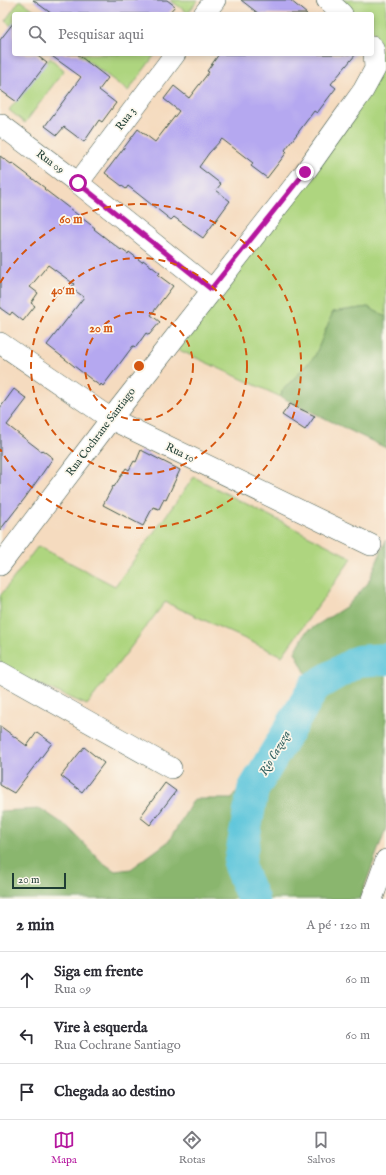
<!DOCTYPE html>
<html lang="pt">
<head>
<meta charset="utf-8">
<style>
	body { margin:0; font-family:"IM FELL English",serif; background:#f7f7f7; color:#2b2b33 }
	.scale { position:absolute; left:12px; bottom:10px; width:54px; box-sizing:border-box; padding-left:4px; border:2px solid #1f3d34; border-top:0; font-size:11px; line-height:14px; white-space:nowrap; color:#1f3d34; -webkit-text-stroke:3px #fbf7ec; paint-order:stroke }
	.stop { position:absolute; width:12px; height:12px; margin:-9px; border:3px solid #b5179e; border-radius:50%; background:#fff }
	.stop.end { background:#b5179e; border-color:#fff; box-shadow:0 1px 4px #0008 }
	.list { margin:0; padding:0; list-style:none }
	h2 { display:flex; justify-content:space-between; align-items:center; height:52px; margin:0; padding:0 16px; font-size:17px }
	h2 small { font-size:13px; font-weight:400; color:#7c7c81 }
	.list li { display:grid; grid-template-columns:26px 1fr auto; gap:12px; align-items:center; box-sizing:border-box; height:56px; padding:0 16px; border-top:1px solid #e1e1e2 }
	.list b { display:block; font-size:15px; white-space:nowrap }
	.list p { margin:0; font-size:13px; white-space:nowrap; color:#7c7c81 }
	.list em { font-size:13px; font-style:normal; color:#7c7c81 }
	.icon { flex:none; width:22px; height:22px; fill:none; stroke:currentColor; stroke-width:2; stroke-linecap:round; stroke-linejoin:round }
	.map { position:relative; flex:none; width:386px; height:899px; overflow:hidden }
	.search { position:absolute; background:#fff; box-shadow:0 2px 6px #0003; left:12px; right:12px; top:12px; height:44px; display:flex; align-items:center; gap:10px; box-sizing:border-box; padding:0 14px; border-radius:4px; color:#7c7c81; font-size:15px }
	.sheet { height:220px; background:#fff }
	nav { display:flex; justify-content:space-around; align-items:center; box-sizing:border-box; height:56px; border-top:1px solid #e1e1e2; background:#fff; font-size:11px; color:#7c7c81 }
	nav a { display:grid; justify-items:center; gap:2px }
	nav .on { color:#b5179e }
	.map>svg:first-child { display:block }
	.green { fill:#aed57f; stroke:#66895a }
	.forest { fill:#8ab66e; stroke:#547a51 }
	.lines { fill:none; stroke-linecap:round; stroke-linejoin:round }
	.river { stroke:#5ec6db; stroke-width:32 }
	.building { fill:#b5a8f0 }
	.minor-casing { stroke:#3f5549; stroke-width:22 }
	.minor { stroke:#fff; stroke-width:21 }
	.route { stroke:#b5179e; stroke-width:5 }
	.ring { fill:none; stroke:#d45610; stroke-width:2; stroke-dasharray:7 5 }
	.labels { text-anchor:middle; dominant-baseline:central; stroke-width:3.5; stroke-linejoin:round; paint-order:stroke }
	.street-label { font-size:11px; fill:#1f3d34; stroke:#fbf7ec }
	.water-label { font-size:12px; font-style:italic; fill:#2f5f5e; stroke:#fbf7ec }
	.centre { fill:#d45610; stroke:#fbf7ec; stroke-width:2 }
	.ring-label { font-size:12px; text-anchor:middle; font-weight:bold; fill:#d45610; stroke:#fbf7ec; stroke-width:3.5; stroke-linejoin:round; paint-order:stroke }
</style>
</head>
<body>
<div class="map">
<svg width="386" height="899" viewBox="0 0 386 899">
	<rect width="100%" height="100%" fill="#fbf7ec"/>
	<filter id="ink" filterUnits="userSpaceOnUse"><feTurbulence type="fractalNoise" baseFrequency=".025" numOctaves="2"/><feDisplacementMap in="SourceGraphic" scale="8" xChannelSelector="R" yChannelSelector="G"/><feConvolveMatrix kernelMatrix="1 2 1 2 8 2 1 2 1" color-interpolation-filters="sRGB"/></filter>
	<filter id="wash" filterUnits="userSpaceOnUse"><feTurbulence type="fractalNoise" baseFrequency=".012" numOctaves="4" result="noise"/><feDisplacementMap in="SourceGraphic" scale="16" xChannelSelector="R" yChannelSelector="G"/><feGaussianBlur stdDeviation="0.9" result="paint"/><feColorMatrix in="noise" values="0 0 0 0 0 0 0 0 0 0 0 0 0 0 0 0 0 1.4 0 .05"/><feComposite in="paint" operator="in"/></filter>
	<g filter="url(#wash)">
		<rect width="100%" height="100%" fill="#f5dbbf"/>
		<path class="green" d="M 20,0 L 40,14 L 14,14 L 14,28 L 5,21 Z
			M 170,0 L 198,0 L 188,13 Z
			M 341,0 L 386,0 L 386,317 L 368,307 L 333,312 L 315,356 L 282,391 L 281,397 L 177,349 L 382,48 L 374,32 L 372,30 L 372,14 L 356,14 Z
			M 79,54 L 152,54 L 154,56 L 128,91 Z
			M 50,58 L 64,70 L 25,123 L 9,110 Z
			M 194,477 L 352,558 L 282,656 L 165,602 L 87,705 L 0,667 L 0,596 L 38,546 L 115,586 Z"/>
		<path class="forest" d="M 368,307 L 386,317 L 386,448 L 281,397 L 282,391 L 315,356 L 333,312 Z
			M 386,540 L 386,828 L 360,899 L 0,899 L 0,811 L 41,809 L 68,827 L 102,862 L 115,871 L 131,869 L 169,841 L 194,799 L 232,799 L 307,676 L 295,652 L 306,632 L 347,606 L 368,583 Z"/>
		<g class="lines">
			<path class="river" d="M 253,899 L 239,866 L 253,790 L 315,686 L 358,661 L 386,659"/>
		</g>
		<g id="blocks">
			<path class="building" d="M 33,0 L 167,0 L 175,6 L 168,14 L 52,14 Z
				M 241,0 L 290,0 L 307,14 L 259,14 Z
				M 14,22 L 14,54 L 35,54 L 47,63 L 17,102 L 0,90 L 0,40 Z
				M 49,54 L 77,54 L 108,78 L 99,90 L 116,103 L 102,122 L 99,120 L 84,142 L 64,127 L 57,135 L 45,126 L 81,77 Z
				M 219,54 L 356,54 L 331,84 L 336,88 L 317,113 L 314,111 L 285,150 L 287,152 L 267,178 L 251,166 L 253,163 L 222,139 L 209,153 L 199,167 L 221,184 L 216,190 L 230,201 L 203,238 L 174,217 L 171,220 L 128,186 L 126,189 L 105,173 L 138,129 L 155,142 L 179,111 L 164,99 L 174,86 L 189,98 L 209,72 L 207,71 Z
				M 0,156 L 11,164 L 12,163 L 45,188 L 44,189 L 95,228 L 94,229 L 121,250 L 121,249 L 128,254 L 129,252 L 142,262 L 143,260 L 160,273 L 158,275 L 173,286 L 151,315 L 160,322 L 149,335 L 146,333 L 136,347 L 133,346 L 103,386 L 101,384 L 100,386 L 92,380 L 47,345 L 84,297 L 71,288 L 74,284 L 48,265 L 30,287 L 38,293 L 31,303 L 35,306 L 23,321 L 12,312 L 10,315 L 0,308 Z
				M 14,389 L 27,399 L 7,425 L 41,451 L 42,450 L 53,458 L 25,498 L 0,530 L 0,408 Z
				M 290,404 L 315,416 L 305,430 L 282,415 Z
				M 141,450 L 180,470 L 166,500 L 164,499 L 159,509 L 153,507 L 143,526 L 103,505 L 113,486 L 114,487 L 126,468 L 129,470 L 134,461 L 136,462 Z
				M 0,726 L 27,746 L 37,732 L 52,743 L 14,793 L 0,785 Z
				M 84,747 L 104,763 L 82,792 L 61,776 Z
				M 165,783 L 176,791 L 150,825 L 140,817 Z"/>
		</g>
	</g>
	<g filter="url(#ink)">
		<use href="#blocks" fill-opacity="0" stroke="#3f5549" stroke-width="1"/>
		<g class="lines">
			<defs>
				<path id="minor" d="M 327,0 L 342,14
					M 204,14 L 215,0
					M 0,124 L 78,183 L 211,289
					M 78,183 L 175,54
					M 0,343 L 111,419 L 371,545
					M 0,565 L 111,419 L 305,172 L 342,120 L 363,91 L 375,69 L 374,51 L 372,46
					M 0,672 L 171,768
					M 372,899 L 386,860"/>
			</defs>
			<use href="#minor" class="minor-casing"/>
			<use href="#minor" class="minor"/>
		</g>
	</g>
	<g class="lines" filter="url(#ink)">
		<path class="route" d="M 78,183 L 211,289 L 305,172"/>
	</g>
	<g class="ring">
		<circle cx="139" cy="366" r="54"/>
		<circle cx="139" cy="366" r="108"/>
		<path d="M0 283A162 162 0 1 1 0 449"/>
	</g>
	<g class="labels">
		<g class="street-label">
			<text transform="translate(126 119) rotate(-53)">Rua 3</text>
			<text transform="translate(50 162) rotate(37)">Rua 09</text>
			<text transform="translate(101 432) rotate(-53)">Rua Cochrane Santiago</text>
			<text transform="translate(180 453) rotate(26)">Rua 10</text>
		</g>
		<g class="water-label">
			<text transform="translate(275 753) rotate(-60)">Rio Cazuza</text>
		</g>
	</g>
	<circle cx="139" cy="366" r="6" class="centre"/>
	<g class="ring-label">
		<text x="71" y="223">60 m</text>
		<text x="63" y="294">40 m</text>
		<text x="101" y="332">20 m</text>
	</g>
</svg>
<div class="scale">20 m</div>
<div class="stop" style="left:78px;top:183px"></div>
<div class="stop end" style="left:305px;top:172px"></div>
<div class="search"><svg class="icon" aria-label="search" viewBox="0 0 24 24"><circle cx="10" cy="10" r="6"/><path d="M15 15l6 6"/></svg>Pesquisar aqui</div>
</div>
<section class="sheet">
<h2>2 min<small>A pé · 120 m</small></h2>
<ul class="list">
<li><svg class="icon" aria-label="ahead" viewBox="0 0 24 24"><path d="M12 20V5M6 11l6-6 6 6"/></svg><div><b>Siga em frente</b><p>Rua 09</p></div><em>60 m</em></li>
<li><svg class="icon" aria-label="left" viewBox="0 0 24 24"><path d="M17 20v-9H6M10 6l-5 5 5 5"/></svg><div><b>Vire à esquerda</b><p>Rua Cochrane Santiago</p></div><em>60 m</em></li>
<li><svg class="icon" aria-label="arrive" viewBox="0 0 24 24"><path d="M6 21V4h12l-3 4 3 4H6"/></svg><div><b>Chegada ao destino</b></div></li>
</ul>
</section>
<nav>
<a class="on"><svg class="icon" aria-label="map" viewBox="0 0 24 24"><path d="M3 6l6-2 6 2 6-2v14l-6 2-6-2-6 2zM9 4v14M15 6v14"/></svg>Mapa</a>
<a><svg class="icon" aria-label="directions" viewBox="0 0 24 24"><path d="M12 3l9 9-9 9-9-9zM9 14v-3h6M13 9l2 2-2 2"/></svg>Rotas</a>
<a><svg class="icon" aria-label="saved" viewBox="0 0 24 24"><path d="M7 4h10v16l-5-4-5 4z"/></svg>Salvos</a>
</nav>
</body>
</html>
